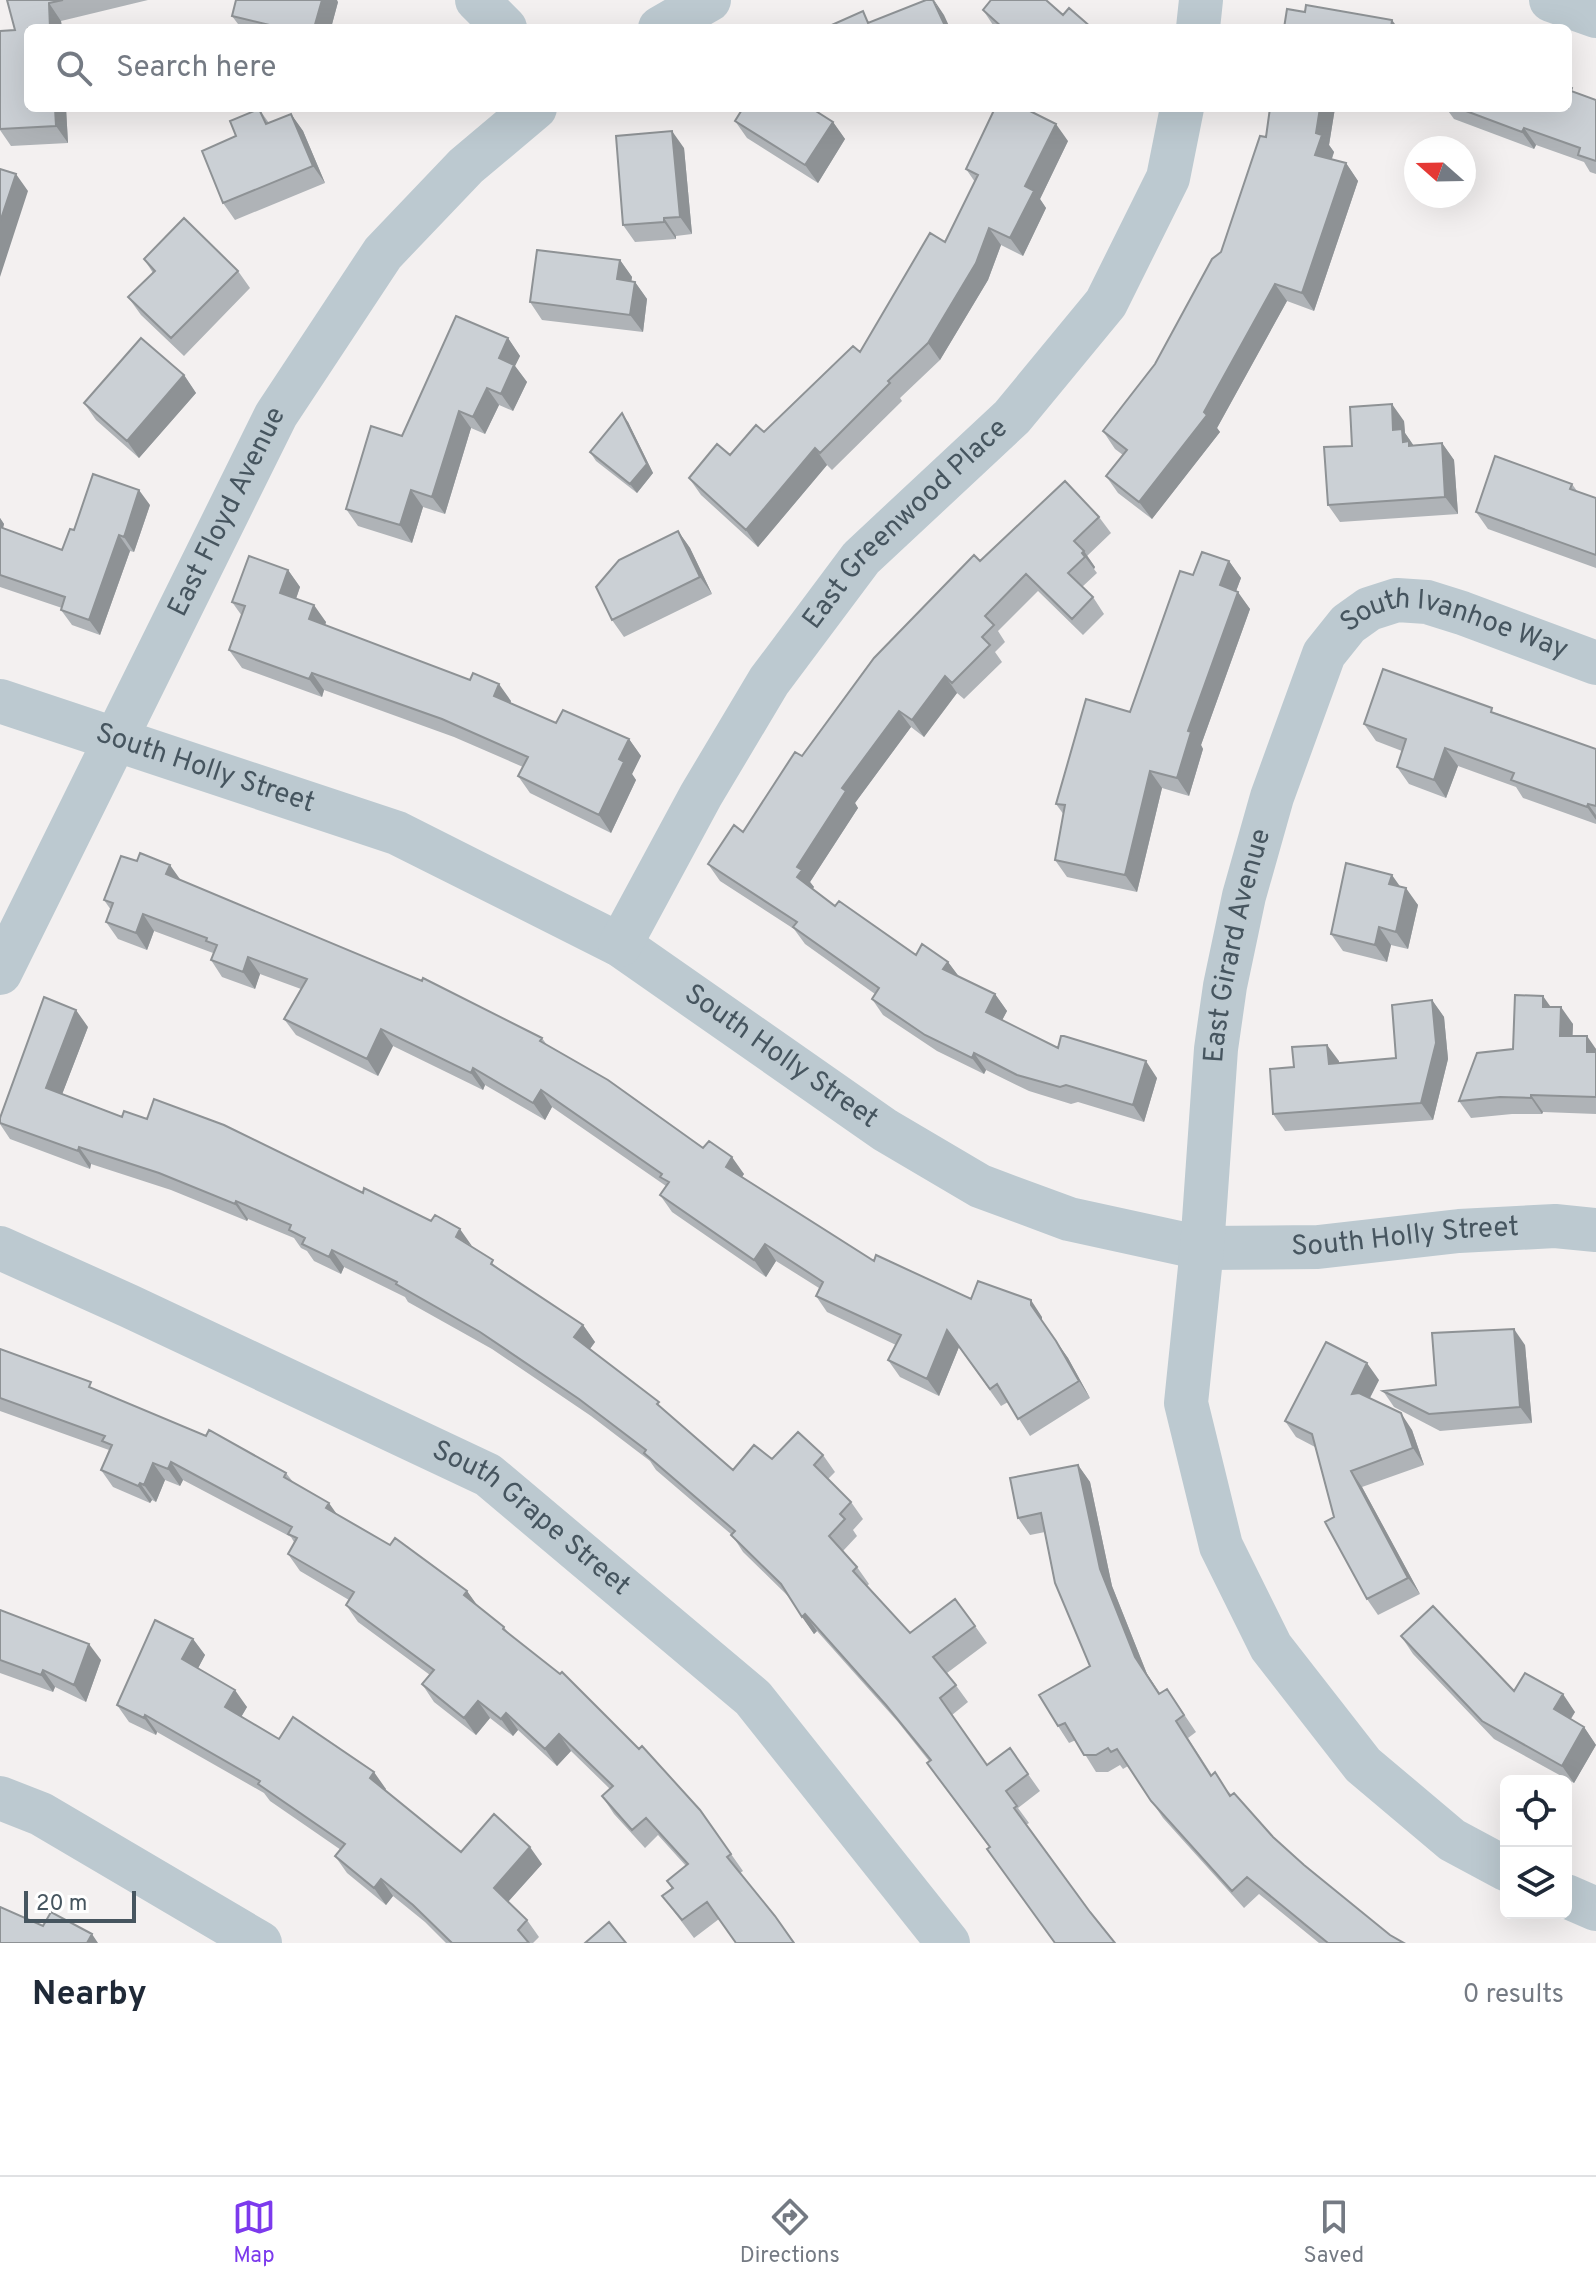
<!DOCTYPE html>
<html lang="en">
<head>
<meta charset="utf-8">
<style>
	body { margin:0; font-family:Overpass,sans-serif; background:#f6f6f7; color:#1f2937 }
	.controls { position:absolute; right:24px; bottom:24px; display:grid; overflow:hidden; border-radius:12px; box-shadow:0 8px 32px #0002 }
	.controls button { width:72px; height:72px; display:grid; place-items:center; padding:0; border:0; border-bottom:2px solid #e0e1e3; background:#fff; color:#1f2937; font:40px sans-serif }
	.compass { position:absolute; left:1404px; top:136px; width:72px; height:72px; border-radius:50%; background:#fff; box-shadow:0 8px 32px #0002; rotate:290deg }
	.scale { position:absolute; left:24px; bottom:20px; width:112px; box-sizing:border-box; padding-left:8px; border:4px solid #46555f; border-top:0; font-size:22px; line-height:28px; white-space:nowrap; color:#46555f; -webkit-text-stroke:6px #fff; paint-order:stroke }
	.list { margin:0; padding:0; list-style:none }
	h2 { display:flex; justify-content:space-between; align-items:center; height:104px; margin:0; padding:0 32px; font-size:34px }
	h2 small { font-size:26px; font-weight:400; color:#747a83 }
	.icon { flex:none; width:44px; height:44px; fill:none; stroke:currentColor; stroke-width:2; stroke-linecap:round; stroke-linejoin:round }
	.map { position:relative; flex:none; width:1596px; height:1943px; overflow:hidden }
	.search { position:absolute; background:#fff; box-shadow:0 8px 32px #0002; left:24px; right:24px; top:24px; height:88px; display:flex; align-items:center; gap:20px; box-sizing:border-box; padding:0 28px; border-radius:12px; color:#747a83; font-size:30px }
	.sheet { height:232px; background:#fff }
	nav { display:flex; justify-content:space-around; align-items:center; box-sizing:border-box; height:112px; border-top:2px solid #e0e1e3; background:#fff; font-size:22px; color:#747a83 }
	nav a { display:grid; justify-items:center; gap:4px }
	nav .on { color:#7c3aed }
	.map>svg:first-child { display:block }
	.lines { fill:none; stroke-linecap:round; stroke-linejoin:round }
	.minor { stroke:#bcc9d0; stroke-width:44 }
	.wall { fill:#afb3b7 }
	.shaded-wall { fill:#8e9295 }
	.building { fill:#cbd0d5; stroke:#8e9295; stroke-width:2 }
	.labels { text-anchor:middle; dominant-baseline:central; stroke-width:6; stroke-linejoin:round; paint-order:stroke }
	.street-label { font-size:28px; fill:#46555f; stroke:#fff }
</style>
</head>
<body>
<div class="map">
<svg width="1596" height="1943" viewBox="0 0 1596 1943">
	<rect width="100%" height="100%" fill="#f3f0f0"/>
	<g class="lines">
		<g class="minor">
			<path d="M 477,0 L 505,28"/>
			<path d="M 1551,0 L 1596,16"/>
			<path d="M 660,28 L 709,0"/>
			<path d="M 1198,28 L 1201,0"/>
			<path id="s1" d="M 0,701 L 397,833 L 620,945 L 885,1130 L 980,1186 L 1069,1219 L 1202,1248 L 1318,1247 L 1459,1231 L 1555,1226 L 1596,1230"/>
			<path id="s2" d="M 620,945 L 701,795 L 769,681 L 861,558 L 1012,417 L 1106,303 L 1168,178 L 1182,108"/>
			<path id="s3" d="M 0,973 L 276,415 L 383,253 L 466,166 L 535,108"/>
			<path id="s4" d="M 0,1248 L 129,1306 L 488,1475 L 753,1698 L 948,1943"/>
			<path d="M 0,1798 L 41,1814 L 260,1943"/>
			<path id="s5" d="M 1506,1869 L 1452,1840 L 1363,1765 L 1271,1647 L 1221,1546 L 1186,1403 L 1202,1248 L 1216,1049 L 1225,986 L 1244,896 L 1272,797 L 1324,654 L 1348,624 L 1369,609 L 1397,600 L 1427,602 L 1462,613 L 1596,663"/>
			<path d="M 1566,1896 L 1596,1909"/>
		</g>
	</g>
	<path class="wall" d="M 7,0 L 148,0 L 61,21 L 62,28 L 28,28 L 28,108 L 66,108 L 68,143 L 11,146 L 0,130 L 0,31 L 15,30 Z
		M 338,2 L 331,28 L 241,28 L 232,16 Z
		M 983,10 L 1063,15 L 1092,28 L 995,28 Z
		M 1575,92 L 1596,100 L 1596,174 L 1590,172 L 1584,162 L 1536,145 L 1534,149 L 1454,119 L 1446,108 L 1568,108 Z
		M 1270,108 L 1335,108 L 1329,145 L 1334,152 L 1332,159 L 1346,163 L 1358,181 L 1314,311 L 1287,301 L 1217,428 L 1220,432 L 1152,519 L 1118,493 L 1106,476 L 1123,455 L 1115,449 L 1103,431 L 1155,364 L 1221,252 L 1266,137 Z
		M 259,109 L 269,123 L 291,114 L 303,131 L 325,183 L 235,220 L 223,203 L 236,136 Z
		M 735,121 L 833,122 L 845,139 L 818,183 L 747,138 Z
		M 1068,141 L 1040,199 L 1046,208 L 1023,256 L 1001,245 L 988,280 L 940,360 L 900,398 L 902,401 L 832,470 L 827,465 L 758,547 L 701,495 L 689,478 L 730,455 L 764,432 L 860,352 L 945,242 L 975,182 L 966,169 Z
		M 684,148 L 692,234 L 676,236 L 676,239 L 635,242 L 623,225 Z
		M 144,259 L 238,271 L 250,288 L 184,356 L 141,315 L 128,297 L 153,273 Z
		M 620,260 L 632,277 L 631,281 L 635,282 L 647,299 L 643,332 L 542,320 L 530,302 Z
		M 508,338 L 520,356 L 515,366 L 527,382 L 513,411 L 499,405 L 485,434 L 471,428 L 445,514 L 423,507 L 412,543 L 358,526 L 346,509 L 402,436 Z
		M 184,375 L 196,393 L 139,458 L 96,420 L 84,403 Z
		M 1404,421 L 1405,433 L 1413,445 L 1442,443 L 1454,460 L 1458,514 L 1340,522 L 1328,505 Z
		M 628,422 L 653,473 L 637,493 L 596,461 L 590,452 Z
		M 1572,484 L 1577,491 L 1596,498 L 1596,568 L 1488,529 L 1476,512 Z
		M 150,505 L 134,552 L 130,551 L 100,635 L 72,625 L 61,610 L 62,608 L 0,587 L 0,518 L 4,524 L 3,528 L 62,550 L 74,530 Z
		M 1099,517 L 1111,533 L 1087,556 L 1095,567 L 1094,569 L 1097,573 L 1082,587 L 1093,597 L 1104,614 L 1083,635 L 1038,591 L 998,631 L 1005,642 L 995,652 L 1002,662 L 964,699 L 957,693 L 924,737 L 911,727 L 855,803 L 858,808 L 810,882 L 814,887 L 812,889 L 835,906 L 916,955 L 948,962 L 959,977 L 995,994 L 1007,1011 L 1002,1020 L 1058,1048 L 1157,1078 L 1144,1122 L 1078,1102 L 1071,1104 L 1029,1091 L 986,1070 L 984,1074 L 937,1051 L 883,1015 L 872,999 L 875,994 L 805,944 L 794,929 L 720,881 L 708,864 L 743,832 L 802,756 L 980,561 Z
		M 678,531 L 690,548 L 712,594 L 624,637 L 612,620 Z
		M 1229,561 L 1241,578 L 1236,591 L 1250,609 L 1201,745 L 1203,749 L 1189,796 L 1162,788 L 1137,892 L 1067,877 L 1055,860 L 1064,815 L 1056,804 L 1130,712 L 1193,575 Z
		M 288,570 L 300,587 L 296,599 L 326,622 L 325,626 L 511,701 L 510,703 L 556,723 L 629,739 L 641,756 L 632,774 L 636,780 L 611,833 L 530,793 L 518,776 L 523,767 L 454,737 L 324,690 L 322,697 L 242,668 L 229,650 L 242,616 L 232,602 Z
		M 1496,713 L 1596,749 L 1596,824 L 1523,798 L 1516,787 L 1458,766 L 1446,798 L 1409,784 L 1397,767 L 1402,751 L 1376,741 L 1364,724 Z
		M 137,861 L 542,1038 L 547,1045 L 744,1174 L 742,1177 L 874,1261 L 971,1299 L 1042,1317 L 1042,1322 L 1068,1358 L 1090,1398 L 1030,1436 L 1008,1402 L 1001,1406 L 959,1347 L 939,1396 L 900,1377 L 888,1360 L 896,1345 L 827,1312 L 816,1296 L 819,1288 L 776,1261 L 766,1277 L 672,1212 L 660,1195 L 666,1186 L 552,1107 L 545,1120 L 485,1085 L 483,1090 L 393,1046 L 378,1076 L 296,1035 L 284,1019 L 301,989 L 260,974 L 255,989 L 222,977 L 211,960 L 213,953 L 154,931 L 147,950 L 118,939 L 106,922 L 111,910 L 104,900 Z
		M 1400,886 L 1418,905 L 1408,949 L 1391,945 L 1387,962 L 1343,951 L 1331,934 Z
		M 1432,1000 L 1444,1017 L 1448,1059 L 1433,1120 L 1285,1131 L 1273,1114 L 1294,1067 L 1327,1045 L 1339,1063 L 1396,1058 Z
		M 1551,1007 L 1573,1024 L 1572,1036 L 1596,1049 L 1596,1114 L 1543,1112 L 1542,1114 L 1512,1114 L 1471,1118 L 1459,1101 L 1513,1049 Z
		M 88,1027 L 62,1094 L 472,1247 L 501,1270 L 583,1325 L 595,1342 L 590,1349 L 733,1470 L 772,1459 L 823,1455 L 835,1472 L 828,1479 L 851,1502 L 863,1519 L 853,1530 L 857,1536 L 843,1551 L 857,1567 L 869,1584 L 867,1586 L 910,1633 L 975,1626 L 987,1643 L 947,1673 L 968,1702 L 952,1715 L 987,1765 L 1028,1774 L 1040,1791 L 1018,1808 L 1029,1823 L 989,1847 L 927,1763 L 929,1761 L 898,1722 L 817,1631 L 814,1634 L 790,1598 L 743,1552 L 732,1535 L 656,1470 L 650,1461 L 591,1416 L 492,1349 L 408,1302 L 405,1297 L 344,1267 L 341,1274 L 314,1261 L 307,1251 L 301,1248 L 294,1238 L 248,1219 L 247,1221 L 171,1190 L 91,1164 L 90,1169 L 10,1139 L 0,1124 L 0,1118 Z
		M 1525,1345 L 1532,1423 L 1440,1431 L 1394,1407 L 1383,1391 L 1436,1385 Z
		M 0,1349 L 286,1473 L 293,1482 L 338,1515 L 467,1591 L 477,1605 L 504,1627 L 509,1634 L 700,1810 L 743,1871 L 740,1873 L 719,1919 L 694,1938 L 662,1896 L 672,1889 L 667,1881 L 686,1866 L 658,1835 L 645,1848 L 614,1814 L 602,1796 L 610,1789 L 571,1751 L 557,1766 L 518,1730 L 513,1736 L 490,1718 L 476,1735 L 434,1702 L 422,1684 L 430,1675 L 358,1622 L 346,1605 L 349,1600 L 300,1571 L 288,1554 L 294,1542 L 291,1537 L 183,1480 L 180,1486 L 165,1480 L 156,1502 L 152,1500 L 150,1503 L 113,1487 L 101,1470 L 109,1450 L 0,1411 Z
		M 1379,1380 L 1370,1398 L 1412,1430 L 1424,1465 L 1362,1487 L 1420,1594 L 1378,1615 L 1367,1599 L 1315,1447 L 1296,1437 L 1285,1421 Z
		M 1078,1465 L 1090,1482 L 1112,1586 L 1147,1674 L 1160,1693 L 1167,1689 L 1196,1732 L 1188,1738 L 1212,1775 L 1273,1837 L 1304,1865 L 1390,1935 L 1404,1943 L 1319,1943 L 1259,1894 L 1244,1908 L 1163,1818 L 1128,1766 L 1123,1769 L 1120,1765 L 1108,1772 L 1096,1772 L 1076,1740 L 1069,1743 L 1058,1726 L 1090,1666 L 1045,1532 L 1030,1535 L 1018,1518 Z
		M 0,1610 L 101,1660 L 86,1702 L 55,1687 L 53,1692 L 0,1673 Z
		M 1401,1636 L 1514,1691 L 1575,1712 L 1571,1719 L 1584,1727 L 1596,1745 L 1574,1783 L 1494,1739 L 1413,1654 Z
		M 193,1639 L 205,1655 L 198,1668 L 247,1707 L 241,1717 L 279,1739 L 386,1789 L 385,1790 L 461,1852 L 542,1864 L 508,1902 L 527,1920 L 539,1937 L 533,1943 L 446,1943 L 425,1922 L 393,1896 L 386,1905 L 347,1873 L 335,1856 L 341,1850 L 270,1801 L 264,1793 L 157,1732 L 156,1735 L 129,1722 L 117,1705 Z"/>
	<path class="shaded-wall" d="M 322,0 L 337,0 L 338,2 L 331,28 L 314,28 Z
		M 934,0 L 944,15 L 950,28 L 946,28 Z
		M 49,3 L 61,21 L 62,28 L 50,28 Z
		M 1392,20 L 1398,28 L 1391,28 Z
		M 55,108 L 66,108 L 68,143 L 56,126 Z
		M 1320,108 L 1335,108 L 1329,145 L 1334,152 L 1327,172 L 1315,155 L 1316,133 Z
		M 291,114 L 303,131 L 325,183 L 313,166 Z
		M 833,122 L 845,139 L 818,183 L 805,165 Z
		M 1056,124 L 1068,141 L 1040,199 L 1046,208 L 1023,256 L 1010,238 L 1025,186 Z
		M 1524,128 L 1536,145 L 1534,149 L 1522,132 Z
		M 672,131 L 684,148 L 692,234 L 680,217 Z
		M 1346,163 L 1358,181 L 1314,311 L 1302,293 Z
		M 16,174 L 28,191 L 0,277 L 0,222 Z
		M 664,218 L 676,236 L 676,239 L 664,222 Z
		M 989,228 L 1001,245 L 988,280 L 940,360 L 928,343 Z
		M 620,260 L 632,277 L 629,297 L 617,279 Z
		M 635,282 L 647,299 L 643,332 L 630,315 Z
		M 1275,284 L 1287,301 L 1217,428 L 1220,432 L 1152,519 L 1139,502 L 1204,412 Z
		M 508,338 L 520,356 L 515,366 L 527,382 L 513,411 L 501,394 L 499,358 Z
		M 184,375 L 196,393 L 139,458 L 127,441 Z
		M 487,388 L 499,405 L 485,434 L 473,417 Z
		M 1392,404 L 1404,421 L 1405,433 L 1414,446 L 1415,459 L 1393,430 Z
		M 459,411 L 471,428 L 445,514 L 432,497 Z
		M 622,413 L 628,422 L 653,473 L 637,493 L 630,484 Z
		M 1442,443 L 1454,460 L 1458,514 L 1445,497 Z
		M 815,448 L 827,465 L 758,547 L 746,530 Z
		M 139,490 L 150,505 L 134,552 L 124,537 Z
		M 411,490 L 423,507 L 412,543 L 400,525 Z
		M 0,518 L 4,524 L 0,539 Z
		M 678,531 L 690,548 L 712,594 L 700,577 Z
		M 119,535 L 130,551 L 100,635 L 89,620 Z
		M 1084,551 L 1095,567 L 1094,569 L 1082,553 Z
		M 1229,561 L 1241,578 L 1232,602 L 1220,585 Z
		M 288,570 L 300,587 L 292,610 L 280,593 Z
		M 1238,592 L 1250,609 L 1201,745 L 1203,749 L 1189,796 L 1177,778 L 1188,731 Z
		M 314,605 L 326,622 L 321,637 L 309,619 Z
		M 312,673 L 324,690 L 322,697 L 309,679 Z
		M 945,676 L 957,693 L 924,737 L 912,720 Z
		M 499,684 L 511,701 L 506,714 L 494,696 Z
		M 899,711 L 911,727 L 855,803 L 858,808 L 810,882 L 814,887 L 809,894 L 797,877 L 797,867 L 842,788 Z
		M 629,739 L 641,756 L 632,774 L 636,780 L 611,833 L 599,815 L 619,759 Z
		M 1445,748 L 1458,766 L 1446,798 L 1434,780 Z
		M 1150,771 L 1162,788 L 1137,892 L 1125,875 Z
		M 1588,804 L 1596,815 L 1596,820 L 1587,807 Z
		M 170,865 L 182,882 L 166,874 Z
		M 1392,875 L 1404,892 L 1389,884 Z
		M 1406,888 L 1418,905 L 1408,949 L 1396,932 Z
		M 143,914 L 154,931 L 147,950 L 136,933 Z
		M 1379,927 L 1391,945 L 1387,962 L 1375,945 Z
		M 248,957 L 260,974 L 255,989 L 243,972 Z
		M 948,962 L 960,978 L 943,969 Z
		M 995,994 L 1007,1011 L 998,1028 L 986,1012 Z
		M 1543,996 L 1555,1013 L 1543,1007 Z
		M 1432,1000 L 1444,1017 L 1448,1059 L 1433,1120 L 1421,1103 Z
		M 1561,1007 L 1573,1024 L 1572,1053 L 1560,1036 Z
		M 76,1010 L 88,1027 L 58,1105 L 46,1088 Z
		M 381,1029 L 393,1046 L 378,1076 L 367,1059 Z
		M 1587,1036 L 1596,1049 L 1596,1065 L 1587,1052 Z
		M 1327,1045 L 1339,1061 L 1340,1080 L 1329,1064 Z
		M 974,1053 L 986,1070 L 984,1074 L 972,1058 Z
		M 1146,1061 L 1157,1078 L 1144,1122 L 1133,1105 Z
		M 473,1068 L 485,1085 L 483,1090 L 471,1073 Z
		M 541,1090 L 552,1107 L 545,1120 L 533,1103 Z
		M 1531,1095 L 1543,1112 L 1542,1114 L 1531,1098 Z
		M 79,1147 L 91,1164 L 90,1169 L 78,1151 Z
		M 732,1157 L 744,1174 L 737,1184 L 726,1167 Z
		M 236,1201 L 248,1219 L 247,1221 L 235,1204 Z
		M 460,1229 L 472,1246 L 456,1237 Z
		M 765,1244 L 776,1261 L 766,1277 L 754,1260 Z
		M 332,1250 L 344,1267 L 341,1274 L 329,1257 Z
		M 1031,1300 L 1042,1317 L 1042,1322 L 1031,1305 Z
		M 583,1325 L 595,1342 L 586,1354 L 574,1337 Z
		M 1514,1329 L 1525,1345 L 1532,1423 L 1520,1407 Z
		M 947,1330 L 959,1347 L 939,1396 L 927,1379 Z
		M 1056,1341 L 1068,1358 L 1090,1398 L 1079,1381 Z
		M 1367,1363 L 1379,1380 L 1363,1411 L 1352,1394 Z
		M 1401,1413 L 1412,1430 L 1424,1465 L 1413,1448 Z
		M 171,1462 L 183,1480 L 180,1486 L 168,1469 Z
		M 153,1463 L 165,1480 L 156,1502 L 144,1485 Z
		M 1078,1465 L 1090,1482 L 1112,1586 L 1147,1674 L 1171,1711 L 1135,1657 L 1100,1569 Z
		M 1351,1471 L 1362,1487 L 1420,1594 L 1408,1578 Z
		M 140,1483 L 152,1500 L 150,1503 L 138,1486 Z
		M 329,1503 L 341,1520 L 326,1508 Z
		M 467,1591 L 479,1608 L 464,1595 Z
		M 805,1614 L 817,1631 L 814,1634 L 802,1617 Z
		M 193,1639 L 205,1655 L 194,1676 L 182,1659 Z
		M 89,1644 L 101,1660 L 86,1702 L 74,1685 Z
		M 43,1670 L 55,1687 L 53,1692 L 41,1675 Z
		M 235,1690 L 247,1707 L 237,1724 L 225,1707 Z
		M 1563,1694 L 1575,1712 L 1566,1726 L 1554,1709 Z
		M 478,1701 L 490,1718 L 476,1735 L 464,1718 Z
		M 506,1713 L 518,1730 L 513,1736 L 501,1719 Z
		M 145,1715 L 157,1732 L 156,1735 L 144,1718 Z
		M 1584,1727 L 1596,1745 L 1574,1783 L 1562,1766 Z
		M 559,1734 L 571,1751 L 557,1766 L 545,1749 Z
		M 374,1772 L 386,1789 L 382,1795 L 370,1778 Z
		M 530,1847 L 542,1864 L 506,1904 L 494,1888 Z
		M 381,1879 L 393,1896 L 386,1905 L 374,1888 Z
		M 92,1934 L 98,1943 L 87,1943 Z"/>
	<path class="building" d="M 7,0 L 63,0 L 49,3 L 50,28 L 28,28 L 28,108 L 55,108 L 56,126 L 0,129 L 0,31 L 15,30 Z
		M 236,0 L 322,0 L 314,28 L 282,28 L 232,16 Z
		M 926,0 L 933,0 L 946,28 L 825,28 L 863,11 L 868,23 Z
		M 991,0 L 1046,0 L 1063,15 L 1069,8 L 1092,28 L 1003,28 L 983,10 Z
		M 1306,5 L 1392,20 L 1391,28 L 1284,28 L 1287,9 L 1305,12 Z
		M 1568,86 L 1572,88 L 1571,91 L 1596,100 L 1596,161 L 1578,155 L 1580,148 L 1524,128 L 1522,132 L 1458,108 L 1568,108 Z
		M 743,108 L 811,108 L 833,122 L 805,165 L 735,121 Z
		M 995,108 L 1024,108 L 1056,124 L 1025,186 L 1034,191 L 1010,238 L 989,228 L 976,263 L 928,343 L 888,381 L 890,383 L 820,453 L 815,448 L 746,530 L 689,478 L 717,444 L 730,455 L 756,425 L 764,432 L 853,346 L 860,352 L 930,233 L 945,242 L 978,175 L 966,169 Z
		M 1270,108 L 1320,108 L 1316,133 L 1322,135 L 1315,155 L 1346,163 L 1302,293 L 1275,284 L 1204,412 L 1207,415 L 1139,502 L 1106,476 L 1127,450 L 1103,431 L 1155,364 L 1212,259 L 1221,252 L 1260,136 L 1266,137 Z
		M 259,109 L 266,124 L 291,114 L 313,166 L 223,203 L 202,151 L 236,136 L 230,121 Z
		M 672,131 L 680,217 L 664,218 L 664,222 L 623,225 L 616,136 Z
		M 0,169 L 16,174 L 0,222 Z
		M 184,218 L 238,271 L 171,338 L 128,297 L 155,271 L 144,259 Z
		M 537,250 L 620,260 L 617,279 L 635,282 L 630,315 L 530,302 Z
		M 456,316 L 508,338 L 499,358 L 514,365 L 501,394 L 487,388 L 473,417 L 459,411 L 432,497 L 411,490 L 400,525 L 346,509 L 371,426 L 402,436 Z
		M 141,338 L 184,375 L 127,441 L 84,403 Z
		M 1392,404 L 1393,430 L 1402,429 L 1403,442 L 1409,441 L 1409,446 L 1442,443 L 1445,497 L 1328,505 L 1324,447 L 1352,446 L 1350,407 Z
		M 622,413 L 647,464 L 630,484 L 590,452 Z
		M 1495,456 L 1572,484 L 1570,489 L 1596,498 L 1596,555 L 1476,512 Z
		M 93,474 L 139,490 L 124,537 L 119,535 L 89,620 L 61,610 L 65,597 L 0,575 L 0,527 L 62,550 L 70,529 L 74,530 Z
		M 1065,481 L 1099,517 L 1074,541 L 1084,551 L 1082,553 L 1085,557 L 1068,573 L 1093,597 L 1072,619 L 1026,574 L 985,616 L 994,625 L 982,637 L 990,645 L 952,683 L 945,676 L 912,720 L 899,711 L 842,788 L 846,791 L 797,867 L 802,870 L 797,877 L 835,906 L 839,901 L 916,955 L 922,944 L 948,962 L 943,969 L 995,994 L 986,1012 L 1058,1048 L 1061,1036 L 1064,1036 L 1146,1061 L 1133,1105 L 1066,1085 L 1060,1087 L 1017,1075 L 974,1053 L 972,1058 L 925,1035 L 872,999 L 879,988 L 793,927 L 797,922 L 708,864 L 734,825 L 743,832 L 795,752 L 802,756 L 874,658 L 974,555 L 980,561 Z
		M 678,531 L 700,577 L 612,620 L 596,587 L 619,560 Z
		M 1202,552 L 1229,561 L 1220,585 L 1238,592 L 1188,731 L 1191,732 L 1177,778 L 1150,771 L 1125,875 L 1055,860 L 1065,805 L 1056,804 L 1086,699 L 1130,712 L 1180,571 L 1193,575 Z
		M 249,556 L 288,570 L 280,593 L 314,605 L 309,619 L 470,680 L 473,673 L 499,684 L 494,696 L 556,723 L 563,710 L 629,739 L 619,759 L 624,762 L 599,815 L 518,776 L 528,757 L 442,719 L 312,673 L 309,679 L 229,650 L 245,606 L 232,602 Z
		M 1383,669 L 1492,708 L 1491,712 L 1596,749 L 1596,806 L 1588,804 L 1587,807 L 1511,780 L 1514,773 L 1445,748 L 1434,780 L 1397,767 L 1406,739 L 1364,724 Z
		M 140,853 L 170,865 L 166,874 L 422,981 L 423,978 L 542,1038 L 540,1041 L 608,1080 L 703,1148 L 709,1141 L 732,1157 L 726,1167 L 874,1261 L 876,1255 L 971,1299 L 978,1281 L 1031,1300 L 1031,1305 L 1056,1341 L 1079,1381 L 1018,1419 L 997,1384 L 990,1389 L 947,1330 L 927,1379 L 888,1360 L 901,1335 L 816,1296 L 823,1282 L 765,1244 L 754,1260 L 660,1195 L 669,1182 L 660,1177 L 662,1174 L 541,1090 L 533,1103 L 473,1068 L 471,1073 L 381,1029 L 367,1059 L 284,1019 L 307,979 L 248,957 L 243,972 L 211,960 L 217,945 L 206,941 L 207,938 L 143,914 L 136,933 L 106,922 L 113,903 L 104,900 L 121,856 L 137,861 Z
		M 1346,863 L 1392,875 L 1389,884 L 1406,888 L 1396,932 L 1379,927 L 1375,945 L 1331,934 Z
		M 1515,995 L 1543,996 L 1543,1007 L 1561,1007 L 1560,1036 L 1587,1036 L 1587,1052 L 1596,1052 L 1596,1097 L 1531,1095 L 1531,1098 L 1500,1097 L 1459,1101 L 1477,1053 L 1513,1049 Z
		M 44,997 L 76,1010 L 46,1088 L 122,1117 L 124,1111 L 147,1119 L 154,1099 L 224,1125 L 363,1193 L 364,1188 L 431,1221 L 435,1215 L 460,1229 L 456,1237 L 493,1260 L 491,1264 L 583,1325 L 574,1337 L 659,1402 L 657,1404 L 733,1470 L 754,1445 L 772,1459 L 798,1432 L 823,1455 L 814,1465 L 851,1502 L 840,1514 L 845,1519 L 829,1536 L 857,1567 L 853,1571 L 910,1633 L 955,1599 L 975,1626 L 933,1657 L 956,1685 L 940,1698 L 987,1765 L 1010,1748 L 1028,1774 L 1006,1791 L 1017,1806 L 1014,1808 L 1090,1912 L 1115,1943 L 1055,1943 L 987,1849 L 990,1847 L 927,1763 L 931,1760 L 886,1705 L 805,1614 L 802,1617 L 781,1584 L 731,1535 L 735,1531 L 644,1453 L 646,1450 L 579,1399 L 480,1332 L 396,1284 L 397,1282 L 332,1250 L 329,1257 L 302,1244 L 305,1238 L 289,1230 L 291,1225 L 236,1201 L 235,1204 L 159,1173 L 79,1147 L 78,1151 L 0,1123 L 0,1118 Z
		M 1432,1000 L 1436,1043 L 1421,1103 L 1273,1114 L 1270,1069 L 1294,1067 L 1292,1047 L 1327,1045 L 1329,1064 L 1396,1058 L 1392,1005 Z
		M 1514,1329 L 1520,1407 L 1429,1414 L 1383,1391 L 1436,1385 L 1432,1333 Z
		M 1326,1342 L 1367,1363 L 1352,1394 L 1359,1393 L 1401,1413 L 1413,1448 L 1351,1471 L 1408,1578 L 1367,1599 L 1325,1522 L 1334,1517 L 1312,1434 L 1285,1421 Z
		M 0,1349 L 91,1382 L 89,1387 L 206,1436 L 209,1430 L 286,1473 L 284,1477 L 329,1503 L 326,1508 L 390,1545 L 395,1538 L 467,1591 L 464,1595 L 504,1627 L 503,1629 L 560,1674 L 562,1672 L 639,1749 L 642,1746 L 700,1810 L 731,1854 L 727,1857 L 775,1916 L 794,1943 L 736,1943 L 707,1902 L 682,1920 L 662,1896 L 673,1888 L 667,1881 L 688,1864 L 646,1818 L 632,1830 L 602,1796 L 613,1786 L 559,1734 L 545,1749 L 506,1713 L 501,1719 L 478,1701 L 464,1718 L 422,1684 L 434,1670 L 346,1605 L 354,1592 L 288,1554 L 297,1538 L 288,1534 L 292,1527 L 171,1462 L 168,1469 L 153,1463 L 144,1485 L 140,1483 L 138,1486 L 101,1470 L 112,1445 L 102,1441 L 105,1436 L 0,1398 Z
		M 1078,1465 L 1100,1569 L 1135,1657 L 1159,1694 L 1167,1689 L 1184,1715 L 1176,1721 L 1211,1776 L 1215,1772 L 1230,1796 L 1234,1793 L 1273,1837 L 1304,1865 L 1390,1935 L 1404,1943 L 1328,1943 L 1247,1877 L 1232,1891 L 1151,1801 L 1117,1749 L 1111,1752 L 1108,1748 L 1096,1755 L 1084,1755 L 1065,1723 L 1058,1726 L 1039,1695 L 1090,1666 L 1055,1583 L 1041,1513 L 1018,1518 L 1010,1478 Z
		M 1433,1606 L 1514,1691 L 1525,1673 L 1563,1694 L 1554,1709 L 1584,1727 L 1562,1766 L 1482,1721 L 1401,1636 Z
		M 0,1610 L 89,1644 L 74,1685 L 43,1670 L 41,1675 L 0,1660 Z
		M 155,1620 L 193,1639 L 182,1659 L 235,1690 L 225,1707 L 279,1739 L 293,1717 L 374,1772 L 370,1778 L 461,1852 L 494,1814 L 530,1847 L 494,1888 L 527,1920 L 518,1930 L 529,1943 L 452,1943 L 413,1905 L 381,1879 L 374,1888 L 335,1856 L 345,1844 L 258,1784 L 260,1781 L 145,1715 L 144,1718 L 117,1705 Z
		M 0,1907 L 43,1926 L 51,1912 L 92,1934 L 87,1943 L 0,1943 Z
		M 609,1922 L 626,1943 L 585,1943 Z"/>
	<g class="labels">
		<g class="street-label">
			<text stroke="none"><textPath href="#s3" startOffset="514">East Floyd Avenue</textPath></text>
			<text stroke="none"><textPath href="#s2" startOffset="512">East Greenwood Place</textPath></text>
			<text stroke="none"><textPath href="#s5" startOffset="1506">South Ivanhoe Way</textPath></text>
			<text stroke="none"><textPath href="#s1" startOffset="216">South Holly Street</textPath></text>
			<text stroke="none"><textPath href="#s5" startOffset="1048">East Girard Avenue</textPath></text>
			<text stroke="none"><textPath href="#s1" startOffset="864">South Holly Street</textPath></text>
			<text stroke="none"><textPath href="#s1" startOffset="1536">South Holly Street</textPath></text>
			<text stroke="none"><textPath href="#s4" startOffset="598">South Grape Street</textPath></text>
		</g>
	</g>
</svg>
<div class="controls">
<button><svg class="icon" aria-label="locate" viewBox="0 0 24 24"><circle cx="12" cy="12" r="6"/><path d="M12 2v4M12 18v4M2 12h4M18 12h4"/></svg></button>
<button><svg class="icon" aria-label="layers" viewBox="0 0 24 24"><path d="M12 4l9 5-9 5-9-5zM3 14l9 5 9-5"/></svg></button>
</div>
<svg class="compass" viewBox="-18 -18 36 36"><path d="M0-13l5 13h-10z" fill="#e53935"/><path d="M0 13l5-13h-10z" fill="#747a83"/></svg>
<div class="scale">20 m</div>
<div class="search"><svg class="icon" aria-label="search" viewBox="0 0 24 24"><circle cx="10" cy="10" r="6"/><path d="M15 15l6 6"/></svg>Search here</div>
</div>
<section class="sheet">
<h2>Nearby<small>0 results</small></h2>
<ul class="list">
</ul>
</section>
<nav>
<a class="on"><svg class="icon" aria-label="map" viewBox="0 0 24 24"><path d="M3 6l6-2 6 2 6-2v14l-6 2-6-2-6 2zM9 4v14M15 6v14"/></svg>Map</a>
<a><svg class="icon" aria-label="directions" viewBox="0 0 24 24"><path d="M12 3l9 9-9 9-9-9zM9 14v-3h6M13 9l2 2-2 2"/></svg>Directions</a>
<a><svg class="icon" aria-label="saved" viewBox="0 0 24 24"><path d="M7 4h10v16l-5-4-5 4z"/></svg>Saved</a>
</nav>
</body>
</html>
